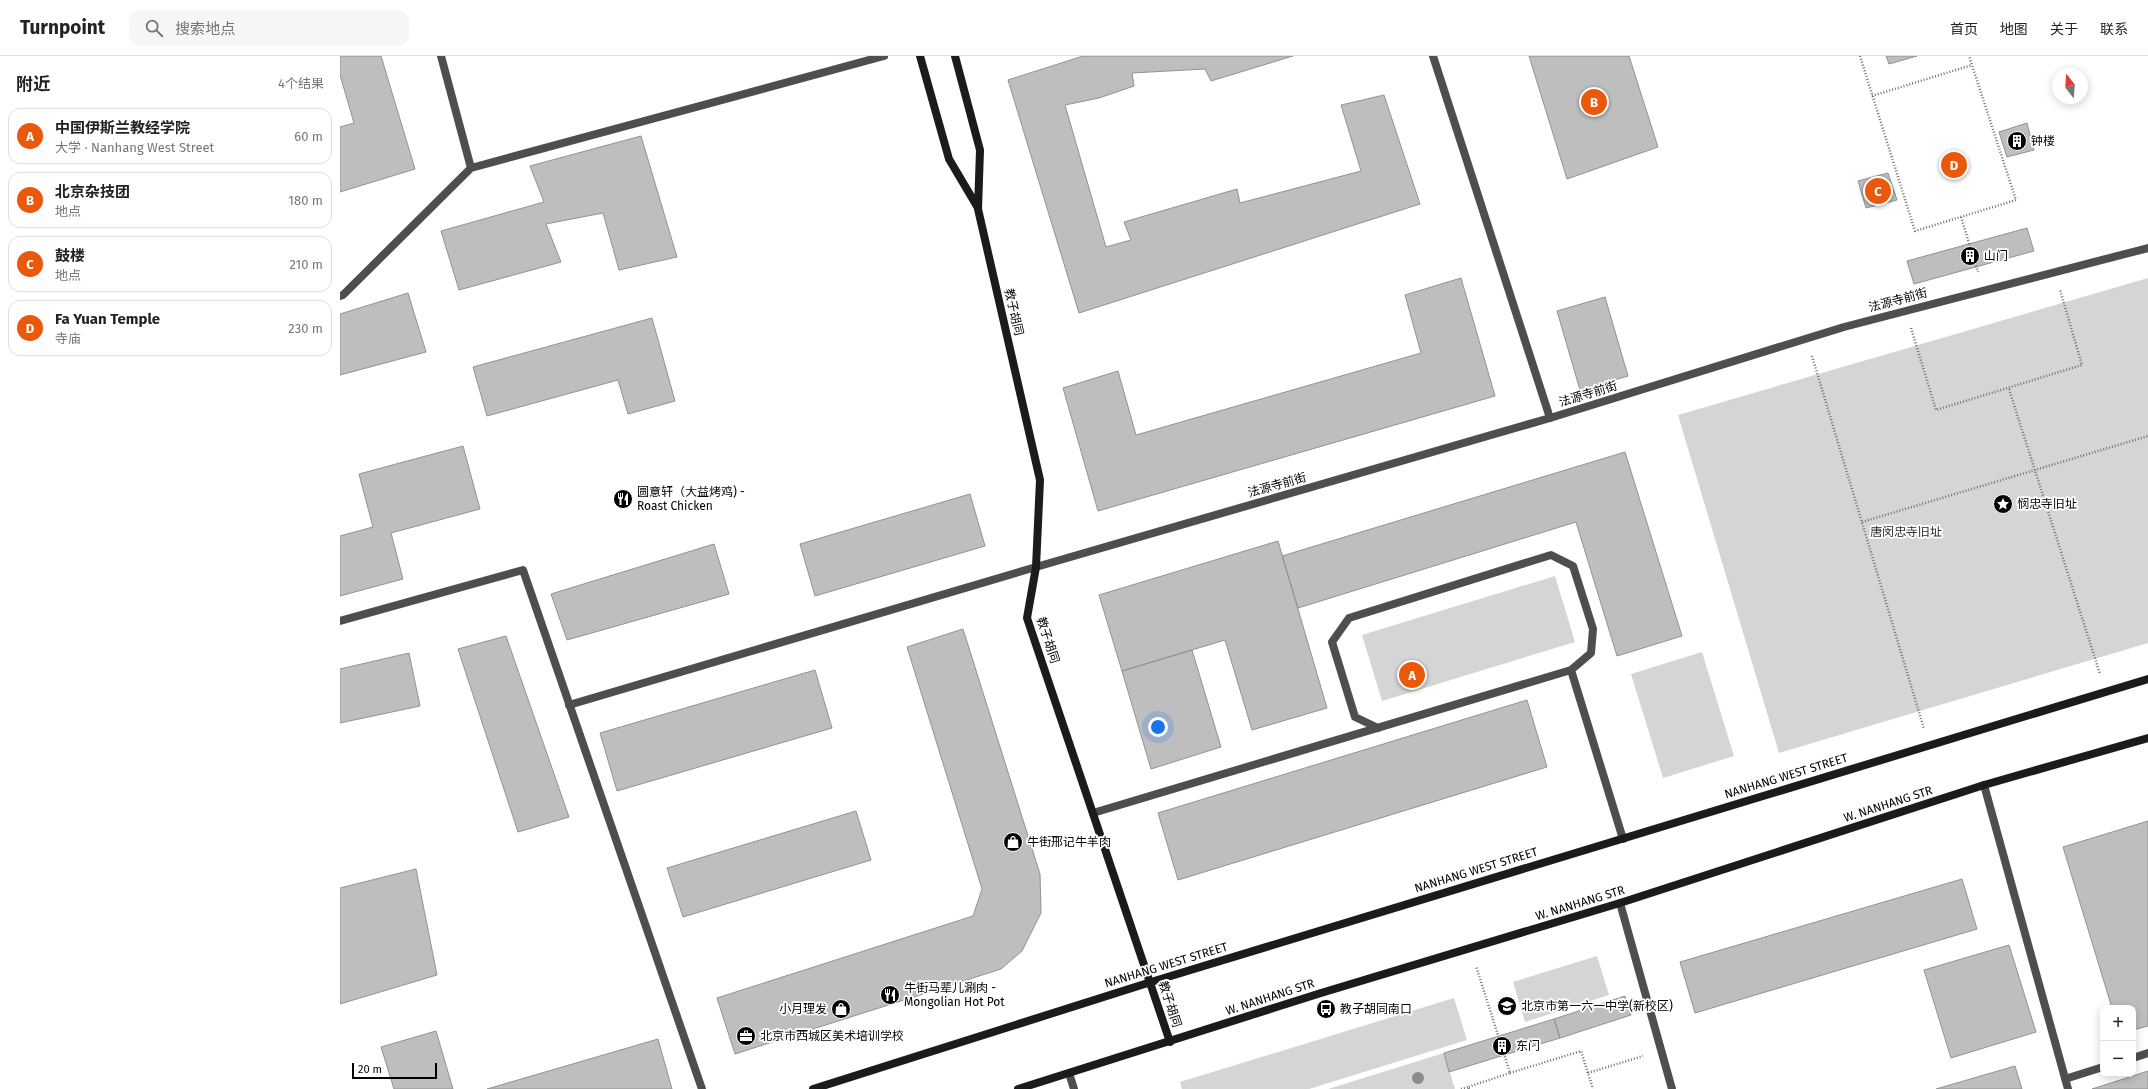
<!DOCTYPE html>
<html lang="zh">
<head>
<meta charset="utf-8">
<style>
	body { margin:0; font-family:"Fira Sans","Noto Sans SC",sans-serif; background:#f6f6f6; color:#222 }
	.controls { position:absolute; right:12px; bottom:12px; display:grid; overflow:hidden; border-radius:8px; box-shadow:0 2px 10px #0003 }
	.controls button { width:36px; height:36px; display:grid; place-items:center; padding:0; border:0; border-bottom:1px solid #e0e0e0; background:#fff; color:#222; font:20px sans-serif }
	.compass { position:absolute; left:1712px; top:12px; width:36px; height:36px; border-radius:50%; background:#fff; box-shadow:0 2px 10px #0003; rotate:343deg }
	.scale { position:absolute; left:12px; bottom:10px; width:85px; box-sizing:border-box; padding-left:4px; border:2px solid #000; border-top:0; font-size:11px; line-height:14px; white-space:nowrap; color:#000; -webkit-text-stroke:3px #fff; paint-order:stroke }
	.you { position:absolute; left:818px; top:671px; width:14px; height:14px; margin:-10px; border:3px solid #fff; border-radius:50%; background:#1a73e8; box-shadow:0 0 0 6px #1a73e833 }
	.badge { display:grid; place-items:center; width:26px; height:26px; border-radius:50%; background:#ea580c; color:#fff; font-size:13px; font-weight:700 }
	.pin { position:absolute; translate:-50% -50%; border:2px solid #fff; box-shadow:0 1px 4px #0006 }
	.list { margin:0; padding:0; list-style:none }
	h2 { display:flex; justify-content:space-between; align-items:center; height:52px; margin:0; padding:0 16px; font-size:17px }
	h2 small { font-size:13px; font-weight:400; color:#767676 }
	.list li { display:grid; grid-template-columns:26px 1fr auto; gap:12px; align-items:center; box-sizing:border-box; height:56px; margin:0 8px 8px; padding:0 8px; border:1px solid #e0e0e0; border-radius:12px }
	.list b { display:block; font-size:15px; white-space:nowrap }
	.list p { margin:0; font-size:13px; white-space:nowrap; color:#767676 }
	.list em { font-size:13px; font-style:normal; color:#767676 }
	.icon { flex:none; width:22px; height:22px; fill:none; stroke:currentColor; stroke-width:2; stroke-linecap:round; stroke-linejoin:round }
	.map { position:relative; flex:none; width:1808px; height:1033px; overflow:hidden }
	header { display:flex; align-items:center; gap:24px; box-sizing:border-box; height:56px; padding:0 20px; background:#fff; border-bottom:1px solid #e0e0e0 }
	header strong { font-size:19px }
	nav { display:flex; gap:22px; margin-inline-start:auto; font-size:14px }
	.search { width:280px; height:36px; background:#f6f6f6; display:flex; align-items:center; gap:10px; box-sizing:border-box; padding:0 14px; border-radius:12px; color:#767676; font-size:15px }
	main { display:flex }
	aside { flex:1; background:#fff }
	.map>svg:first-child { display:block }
	.green { fill:#d5d5d5 }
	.building { fill:#bebebe; stroke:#929292 }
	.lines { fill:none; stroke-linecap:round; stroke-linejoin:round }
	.path { stroke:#707070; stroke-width:2.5; stroke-dasharray:1 2; stroke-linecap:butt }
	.lane { stroke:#4e4e4e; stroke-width:8 }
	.street { stroke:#4e4e4e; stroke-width:8 }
	.secondary { stroke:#1b1b1b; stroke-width:8 }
	.tree { fill:#8b8b8b }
	.labels { text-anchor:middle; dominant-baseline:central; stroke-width:3.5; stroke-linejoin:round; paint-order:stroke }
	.poi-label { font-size:12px; fill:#000; stroke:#fff; text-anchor:start }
	.street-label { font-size:12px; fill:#000; stroke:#fff }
	.park-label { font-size:12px; fill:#2c2c2c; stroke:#fff }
</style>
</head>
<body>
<header>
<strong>Turnpoint</strong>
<div class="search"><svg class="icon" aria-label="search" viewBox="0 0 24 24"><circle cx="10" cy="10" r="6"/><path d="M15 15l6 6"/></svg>搜索地点</div>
<nav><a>首页</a><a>地图</a><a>关于</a><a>联系</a></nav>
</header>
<main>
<aside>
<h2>附近<small>4个结果</small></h2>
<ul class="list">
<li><span class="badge">A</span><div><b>中国伊斯兰教经学院</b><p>大学 · Nanhang West Street</p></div><em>60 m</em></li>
<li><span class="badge">B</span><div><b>北京杂技团</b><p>地点</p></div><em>180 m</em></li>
<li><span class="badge">C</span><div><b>鼓楼</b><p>地点</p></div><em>210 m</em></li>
<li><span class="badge">D</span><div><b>Fa Yuan Temple</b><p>寺庙</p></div><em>230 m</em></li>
</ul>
</aside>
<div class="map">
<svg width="1808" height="1033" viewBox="0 0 1808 1033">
	<rect width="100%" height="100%" fill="#fff"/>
	<path class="green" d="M 1808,222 L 1808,587 L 1439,697 L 1338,359 Z
		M 1215,520 L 1235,586 L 1042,645 L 1022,579 Z
		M 1362,596 L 1394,700 L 1323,722 L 1291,618 Z
		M 1257,900 L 1269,939 L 1185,966 L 1173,926 Z
		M 1114,942 L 1127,984 L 969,1033 L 842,1033 L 840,1026 Z
		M 1104,997 L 1115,1033 L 988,1033 Z"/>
	<path class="building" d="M 0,0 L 41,0 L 75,113 L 0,136 L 0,71 L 14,67 L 0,19 Z
		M 743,0 L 953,0 L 871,25 L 865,13 L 792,17 L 794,30 L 759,42 L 725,49 L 766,191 L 791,184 L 784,166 L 897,133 L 900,147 L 1021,115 L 1001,49 L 1044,39 L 1080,148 L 739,257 L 668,24 Z
		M 1189,0 L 1289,0 L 1318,91 L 1227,123 Z
		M 1546,0 L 1577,0 L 1549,8 Z
		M 1687,67 L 1694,94 L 1667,101 L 1659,76 Z
		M 301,80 L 337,201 L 279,214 L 263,157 L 206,168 L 221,206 L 119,234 L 101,175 L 204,146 L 190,110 Z
		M 1548,117 L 1557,144 L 1526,152 L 1518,125 Z
		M 1687,172 L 1694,195 L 1574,228 L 1567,205 Z
		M 1121,222 L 1155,340 L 758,455 L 723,332 L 778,315 L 796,379 L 1081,297 L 1065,239 Z
		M 68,237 L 86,296 L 0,319 L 0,258 Z
		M 1265,241 L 1288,320 L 1240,334 L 1217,255 Z
		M 312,262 L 335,345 L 288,358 L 278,324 L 147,360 L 133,311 Z
		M 123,390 L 140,453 L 51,477 L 63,523 L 0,540 L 0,480 L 33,471 L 19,418 Z
		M 1285,396 L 1342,580 L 1277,600 L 1236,466 L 958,552 L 942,500 Z
		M 630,438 L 645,490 L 475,540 L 460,488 Z
		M 938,485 L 987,652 L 912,674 L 885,584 L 782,615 L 759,539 Z
		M 374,488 L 389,538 L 227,584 L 211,538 Z
		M 623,573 L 700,818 L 701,857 L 682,895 L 661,913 L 395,998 L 377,942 L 633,860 L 642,833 L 567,591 Z
		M 166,580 L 229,761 L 178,776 L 118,593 Z
		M 852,594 L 881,691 L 811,713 L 782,615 Z
		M 69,597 L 80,650 L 0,667 L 0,613 Z
		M 475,614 L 492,672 L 277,735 L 260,677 Z
		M 1187,644 L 1207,711 L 838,824 L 818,757 Z
		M 516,755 L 531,804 L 343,861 L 327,812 Z
		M 1808,765 L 1808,970 L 1793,974 L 1793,952 L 1772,952 L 1723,791 Z
		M 76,813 L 97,919 L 0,948 L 0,832 Z
		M 1622,823 L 1637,873 L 1355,957 L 1340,906 Z
		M 1669,889 L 1696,976 L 1611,1002 L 1584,914 Z
		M 1285,940 L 1291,959 L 1220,982 L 1214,963 Z
		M 1214,963 L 1220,982 L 1109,1016 L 1104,997 Z
		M 96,975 L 113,1033 L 54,1033 L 41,991 Z
		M 318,983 L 332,1033 L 147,1033 Z
		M 1675,1010 L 1682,1033 L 1596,1033 Z
		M 1808,1015 L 1808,1033 L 1752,1033 Z"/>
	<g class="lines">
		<path class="path" d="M 1520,0 L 1575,175 L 1676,144 L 1629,0
			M 1532,40 L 1632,9
			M 1621,161 L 1638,216
			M 1571,272 L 1596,354 L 1742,309 L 1720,234
			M 1472,300 L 1584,673
			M 1669,333 L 1760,618
			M 1522,466 L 1808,380
			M 1170,1017 L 1241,995 L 1253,1033
			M 1248,1017 L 1303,1000
			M 1121,1033 L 1128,1031
			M 1129,1033 L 1128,1031 L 1170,1017 L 1136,910"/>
		<path class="lane" d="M 696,511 L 1210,362 L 1504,271 L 1808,192
			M 1231,614 L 1283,783
			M 753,757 L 1231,614 L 1251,597 L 1253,573 L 1233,510 L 1211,499 L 1009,562 L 992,586 L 1015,661 L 1038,672
			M 1280,847 L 1332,1033
			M 729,1017 L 734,1033"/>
		<path class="street" d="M 101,0 L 131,112
			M 1093,0 L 1210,362
			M 0,240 L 3,239 L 131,112 L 544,0
			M 0,565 L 183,514 L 362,1033
			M 229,649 L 696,511
			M 1644,729 L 1728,1033
			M 1793,1002 L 1808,997
			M 1725,1023 L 1763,1011"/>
		<path class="secondary" d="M 580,0 L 609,103 L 638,152
			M 615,0 L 640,94 L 638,153 L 700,424 L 696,511 L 687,562 L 830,986
			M 473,1033 L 811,926 L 1808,623
			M 678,1033 L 981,937 L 1280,847 L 1644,729 L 1808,682"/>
	</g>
	<circle class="tree" cx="1078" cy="1022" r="6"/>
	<defs>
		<symbol id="building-disc" viewBox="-11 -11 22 22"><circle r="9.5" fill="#000" stroke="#fff"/><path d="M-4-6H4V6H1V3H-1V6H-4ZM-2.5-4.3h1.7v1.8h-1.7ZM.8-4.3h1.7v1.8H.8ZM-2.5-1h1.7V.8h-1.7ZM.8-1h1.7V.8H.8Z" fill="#fff"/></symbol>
		<symbol id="restaurant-disc" viewBox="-11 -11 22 22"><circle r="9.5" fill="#000" stroke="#fff"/><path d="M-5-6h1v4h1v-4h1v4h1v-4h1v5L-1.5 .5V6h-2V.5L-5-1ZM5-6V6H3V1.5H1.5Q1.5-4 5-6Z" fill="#fff"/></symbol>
		<symbol id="sight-disc" viewBox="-11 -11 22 22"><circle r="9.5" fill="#000" stroke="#fff"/><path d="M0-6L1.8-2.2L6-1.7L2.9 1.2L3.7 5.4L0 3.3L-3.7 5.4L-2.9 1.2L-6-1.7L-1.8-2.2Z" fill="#fff"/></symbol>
		<symbol id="shop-disc" viewBox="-11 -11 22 22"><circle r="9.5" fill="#000" stroke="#fff"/><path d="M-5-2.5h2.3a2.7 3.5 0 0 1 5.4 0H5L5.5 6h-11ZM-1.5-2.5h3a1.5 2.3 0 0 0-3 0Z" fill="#fff"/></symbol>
		<symbol id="school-disc" viewBox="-11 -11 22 22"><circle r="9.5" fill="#000" stroke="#fff"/><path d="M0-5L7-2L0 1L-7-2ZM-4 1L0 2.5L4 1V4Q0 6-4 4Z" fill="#fff"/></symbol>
		<symbol id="bus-disc" viewBox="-11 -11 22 22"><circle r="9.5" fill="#000" stroke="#fff"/><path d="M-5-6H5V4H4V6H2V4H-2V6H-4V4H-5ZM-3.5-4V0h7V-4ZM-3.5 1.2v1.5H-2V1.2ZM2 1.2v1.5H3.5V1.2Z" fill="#fff"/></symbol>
		<symbol id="office-disc" viewBox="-11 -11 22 22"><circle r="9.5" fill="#000" stroke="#fff"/><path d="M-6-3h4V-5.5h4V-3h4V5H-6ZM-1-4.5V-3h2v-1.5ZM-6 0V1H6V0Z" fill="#fff"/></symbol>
	</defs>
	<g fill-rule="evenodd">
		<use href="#building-disc" x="1666" y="74" width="22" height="22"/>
		<use href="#building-disc" x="1619" y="189" width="22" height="22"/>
		<use href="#restaurant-disc" x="272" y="432" width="22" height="22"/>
		<use href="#sight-disc" x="1652" y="437" width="22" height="22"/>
		<use href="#shop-disc" x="662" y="775" width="22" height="22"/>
		<use href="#restaurant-disc" x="539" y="928" width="22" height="22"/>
		<use href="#school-disc" x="1156" y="939" width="22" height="22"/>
		<use href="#shop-disc" x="490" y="942" width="22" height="22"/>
		<use href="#bus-disc" x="975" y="942" width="22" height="22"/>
		<use href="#office-disc" x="395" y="969" width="22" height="22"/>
		<use href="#building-disc" x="1151" y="979" width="22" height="22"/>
	</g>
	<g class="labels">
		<g class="poi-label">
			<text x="1691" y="85">钟楼</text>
			<text x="1644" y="200">山门</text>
			<text x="297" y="436">圆意轩（大益烤鸡) -<tspan x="297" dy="14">Roast Chicken</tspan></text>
			<text x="1677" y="448">悯忠寺旧址</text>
			<text x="687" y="786">牛街邢记牛羊肉</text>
			<text x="564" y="932">牛街马辈儿涮肉 -<tspan x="564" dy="14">Mongolian Hot Pot</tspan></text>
			<text x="1181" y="950">北京市第一六一中学(新校区)</text>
			<text x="487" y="953" text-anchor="end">小月理发</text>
			<text x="1000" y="953">教子胡同南口</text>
			<text x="420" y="980">北京市西城区美术培训学校</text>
			<text x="1176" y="990">东门</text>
		</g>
		<g class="street-label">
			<text transform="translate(1558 244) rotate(-15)">法源寺前街</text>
			<text transform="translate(674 256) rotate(77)">教子胡同</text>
			<text transform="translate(1248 338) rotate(-17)">法源寺前街</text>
			<text transform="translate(937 429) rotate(-16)">法源寺前街</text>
			<text transform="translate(708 584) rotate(72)">教子胡同</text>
			<text transform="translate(1446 720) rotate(-17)">NANHANG WEST STREET</text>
			<text transform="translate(1548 748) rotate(-18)">W. NANHANG STR</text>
			<text transform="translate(1136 814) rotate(-17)">NANHANG WEST STREET</text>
			<text transform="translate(1240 847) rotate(-17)">W. NANHANG STR</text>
			<text transform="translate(826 909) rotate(-17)">NANHANG WEST STREET</text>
			<text transform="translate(930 941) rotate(-18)">W. NANHANG STR</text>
			<text transform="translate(830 948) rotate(72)">教子胡同</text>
		</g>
		<g class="park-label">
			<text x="1566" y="476">唐闵忠寺旧址</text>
		</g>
	</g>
</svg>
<div class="controls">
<button>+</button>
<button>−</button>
</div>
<svg class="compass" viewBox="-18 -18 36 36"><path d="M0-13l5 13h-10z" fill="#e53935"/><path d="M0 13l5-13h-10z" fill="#767676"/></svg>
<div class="scale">20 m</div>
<div class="you"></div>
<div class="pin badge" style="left:1072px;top:619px">A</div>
<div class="pin badge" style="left:1254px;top:46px">B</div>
<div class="pin badge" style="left:1538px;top:135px">C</div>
<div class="pin badge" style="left:1614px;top:109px">D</div>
</div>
</main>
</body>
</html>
